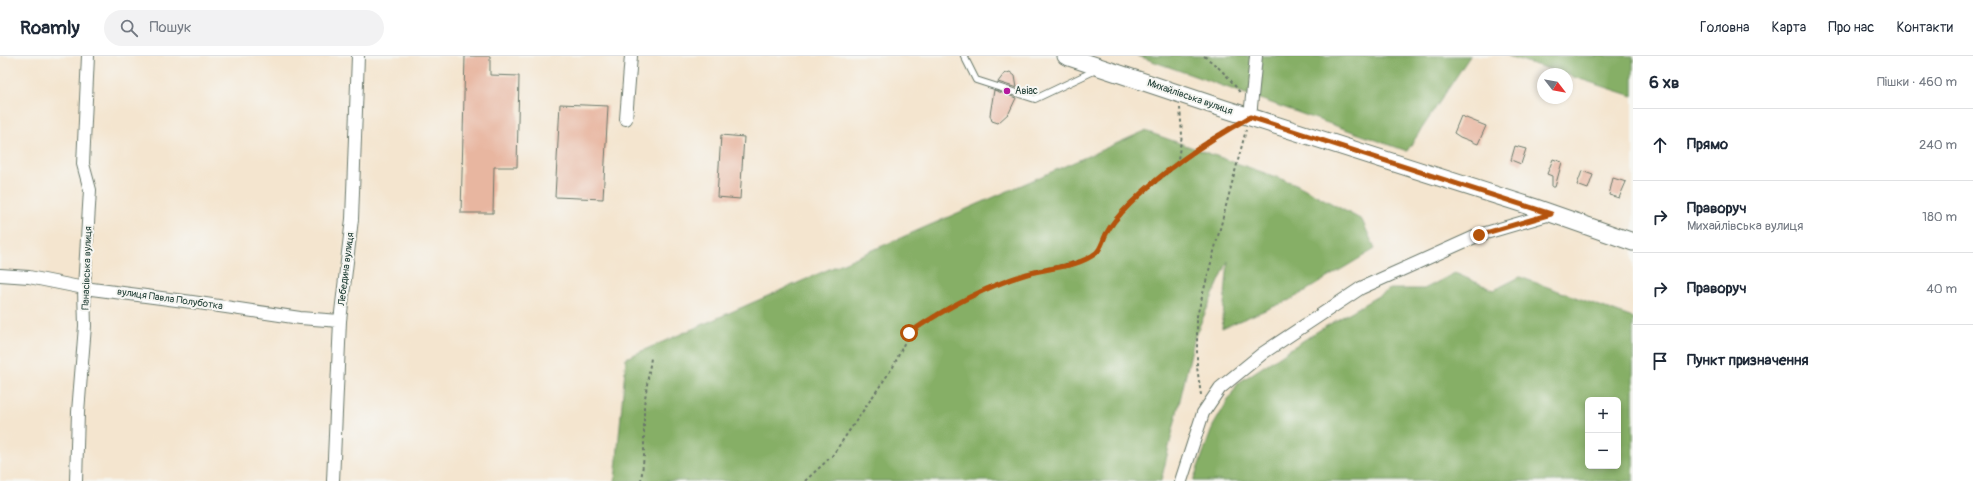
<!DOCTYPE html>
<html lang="uk">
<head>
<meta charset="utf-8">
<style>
	body { margin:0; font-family:Pangolin,sans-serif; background:#f2f2f3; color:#1f2937 }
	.controls { position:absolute; right:12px; bottom:12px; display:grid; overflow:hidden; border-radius:6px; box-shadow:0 2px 6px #0003 }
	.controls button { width:36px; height:36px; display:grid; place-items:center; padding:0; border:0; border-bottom:1px solid #e0e1e3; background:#fff; color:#1f2937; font:20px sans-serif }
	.compass { position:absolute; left:1537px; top:12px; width:36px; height:36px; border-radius:50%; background:#fff; box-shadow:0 2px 6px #0003; rotate:121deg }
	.stop { position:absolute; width:12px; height:12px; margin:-9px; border:3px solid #b45309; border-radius:50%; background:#fff }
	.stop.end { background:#b45309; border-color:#fff; box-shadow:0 1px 4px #0008 }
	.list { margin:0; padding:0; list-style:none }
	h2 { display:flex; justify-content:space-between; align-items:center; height:52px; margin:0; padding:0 16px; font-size:17px }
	h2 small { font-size:13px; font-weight:400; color:#747a83 }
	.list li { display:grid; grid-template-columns:26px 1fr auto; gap:12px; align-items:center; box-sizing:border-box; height:72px; padding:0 16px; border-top:1px solid #e0e1e3 }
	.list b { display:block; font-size:15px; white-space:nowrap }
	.list p { margin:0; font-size:13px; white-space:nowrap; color:#747a83 }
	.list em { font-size:13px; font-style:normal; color:#747a83 }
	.icon { flex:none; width:22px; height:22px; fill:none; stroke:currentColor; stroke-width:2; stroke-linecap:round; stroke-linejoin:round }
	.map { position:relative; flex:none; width:1633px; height:425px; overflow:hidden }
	header { display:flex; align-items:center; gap:24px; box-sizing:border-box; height:56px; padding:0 20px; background:#fff; border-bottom:1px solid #e0e1e3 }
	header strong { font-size:19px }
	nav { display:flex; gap:22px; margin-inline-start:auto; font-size:14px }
	.search { width:280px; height:36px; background:#f2f2f3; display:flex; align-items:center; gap:10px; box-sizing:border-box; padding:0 14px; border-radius:22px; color:#747a83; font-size:15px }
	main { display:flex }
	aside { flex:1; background:#fff }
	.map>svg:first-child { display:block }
	.forest { fill:#86af66; stroke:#52764d; fill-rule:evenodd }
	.building { fill:#e8b6a0 }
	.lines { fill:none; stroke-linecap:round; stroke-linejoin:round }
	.lane-casing { stroke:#6a786a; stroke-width:8 }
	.street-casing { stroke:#6a786a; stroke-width:14 }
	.secondary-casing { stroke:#6a786a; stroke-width:19 }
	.path { stroke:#6a786a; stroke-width:2; stroke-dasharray:3 3; stroke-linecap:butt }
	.lane { stroke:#fff; stroke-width:6 }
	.street { stroke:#fff; stroke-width:12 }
	.secondary { stroke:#fff; stroke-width:17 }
	.route { stroke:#b45309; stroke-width:5 }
	.poi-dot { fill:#b5179e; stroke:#f6f6f2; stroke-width:1.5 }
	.labels { text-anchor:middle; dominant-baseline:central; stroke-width:4; stroke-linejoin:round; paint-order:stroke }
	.poi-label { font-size:10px; fill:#1f3d34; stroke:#f6f6f2; text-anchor:start }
	.street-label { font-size:10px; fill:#1f3d34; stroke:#f6f6f2 }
</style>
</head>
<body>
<header>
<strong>Roamly</strong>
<div class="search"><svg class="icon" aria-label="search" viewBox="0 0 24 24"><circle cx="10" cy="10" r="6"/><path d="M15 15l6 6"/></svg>Пошук</div>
<nav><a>Головна</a><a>Карта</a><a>Про нас</a><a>Контакти</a></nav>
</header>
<main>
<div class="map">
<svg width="1633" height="425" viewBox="0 0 1633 425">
	<rect width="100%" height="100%" fill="#f6f6f2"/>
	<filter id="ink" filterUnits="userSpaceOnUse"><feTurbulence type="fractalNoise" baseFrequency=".025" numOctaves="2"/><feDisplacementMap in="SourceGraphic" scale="8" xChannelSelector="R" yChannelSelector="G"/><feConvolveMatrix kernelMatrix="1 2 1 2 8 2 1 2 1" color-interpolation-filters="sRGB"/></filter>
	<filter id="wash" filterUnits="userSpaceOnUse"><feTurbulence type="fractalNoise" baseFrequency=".012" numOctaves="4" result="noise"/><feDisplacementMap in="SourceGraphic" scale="16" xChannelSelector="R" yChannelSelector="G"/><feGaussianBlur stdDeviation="0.9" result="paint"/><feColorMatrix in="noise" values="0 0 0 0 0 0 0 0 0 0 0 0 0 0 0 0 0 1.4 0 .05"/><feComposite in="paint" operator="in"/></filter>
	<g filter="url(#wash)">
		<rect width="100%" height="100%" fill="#f4e5cf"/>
		<path class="forest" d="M 1138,0 L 1470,0 L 1407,95 Z
			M 1508,0 L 1633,0 L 1633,40 Z
			M 1145,75 L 1296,128 L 1362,164 L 1375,193 L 1292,243 L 1222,272 L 1228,205 L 1195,280 L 1161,425 L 615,425 L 626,302 Z
			M 1455,217 L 1494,234 L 1520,221 L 1633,262 L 1633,425 L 1193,425 L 1213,370 L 1238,327 L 1318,275 L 1390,233 L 1424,233 ZM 1588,344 L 1618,344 L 1618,410 L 1588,410 Z"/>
		<g id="blocks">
			<path class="building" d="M 465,0 L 490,0 L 490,19 L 519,20 L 517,111 L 494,111 L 493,157 L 461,157 Z
				M 1010,16 L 1015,20 L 1017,32 L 998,26 L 1004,18 Z
				M 994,34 L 1016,42 L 1009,57 L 998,67 L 992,65 L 990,59 Z
				M 560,48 L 608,50 L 603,143 L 555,141 Z
				M 1461,60 L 1486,70 L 1478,88 L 1460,81 L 1454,77 Z
				M 721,79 L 744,81 L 740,143 L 717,141 Z
				M 1515,90 L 1526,93 L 1521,108 L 1511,104 Z
				M 1553,103 L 1562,106 L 1555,131 L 1552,131 L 1552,120 L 1547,118 Z
				M 1582,115 L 1593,119 L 1588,133 L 1577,129 Z
				M 1613,122 L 1626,126 L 1619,142 L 1609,139 Z"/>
		</g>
	</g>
	<g filter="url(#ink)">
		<use href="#blocks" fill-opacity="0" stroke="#6a786a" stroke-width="1"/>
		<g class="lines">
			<defs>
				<path id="lane" d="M 964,0 L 976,24 L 1035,43 L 1096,14"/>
				<path id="street" d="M 1250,61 L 1256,0
					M 626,63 L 631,0
					M 0,219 L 29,221 L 84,232 L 192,246 L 300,262 L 340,265
					M 76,425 L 78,356 L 85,270 L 84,232 L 90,134 L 83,108 L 88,0
					M 333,425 L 340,265 L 352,163 L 358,0
					M 1181,425 L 1203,357 L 1220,332 L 1263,297 L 1361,232 L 1479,179 L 1551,158"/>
				<path id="secondary" d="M 1066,0 L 1225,53 L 1533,151 L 1633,186"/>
			</defs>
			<use href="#lane" class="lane-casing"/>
			<use href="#street" class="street-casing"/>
			<use href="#secondary" class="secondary-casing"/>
			<path class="path" d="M 1204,0 C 1219,11 1230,22 1241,38
				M 1178,108 L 1208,85 L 1233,70
				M 1201,339 L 1197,311 L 1197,260 L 1246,74
				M 641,425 L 644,400 L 644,349 L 651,302
				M 805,425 L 832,400 L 893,311 L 909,277 L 942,255 L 987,232 L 1028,217 L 1084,204 L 1098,196 L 1106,177 L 1129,148 L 1177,109 L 1182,79 L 1180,52"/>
			<use href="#lane" class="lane"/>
			<use href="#street" class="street"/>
			<use href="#secondary" class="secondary"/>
		</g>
	</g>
	<g class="lines" filter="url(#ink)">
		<path class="route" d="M 909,277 C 946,252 984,231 1027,218 C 1049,211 1077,212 1096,197 C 1101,193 1103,184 1106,178 C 1111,168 1122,156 1130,148 C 1165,113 1207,85 1250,61 L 1551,158 L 1479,179"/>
	</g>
	<circle class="poi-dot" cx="1007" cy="35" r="4"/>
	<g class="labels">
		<g class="poi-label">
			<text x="1015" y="35">Авіас</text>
		</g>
		<g class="street-label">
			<text transform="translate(1190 41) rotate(19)">Михайлівська вулиця</text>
			<text transform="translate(87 212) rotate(-88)">Панасівська вулиця</text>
			<text transform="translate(346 213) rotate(-83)">Лебедина вулиця</text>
			<text transform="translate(170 243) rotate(8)">вулиця Павла Полуботка</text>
		</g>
	</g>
</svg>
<div class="controls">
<button>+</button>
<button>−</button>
</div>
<svg class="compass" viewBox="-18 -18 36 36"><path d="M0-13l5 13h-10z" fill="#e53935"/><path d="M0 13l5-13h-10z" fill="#747a83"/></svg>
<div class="stop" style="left:909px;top:277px"></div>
<div class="stop end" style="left:1479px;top:179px"></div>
</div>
<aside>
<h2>6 хв<small>Пішки · 460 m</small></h2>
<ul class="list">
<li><svg class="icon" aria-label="ahead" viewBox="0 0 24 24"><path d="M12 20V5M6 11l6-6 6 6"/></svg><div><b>Прямо</b></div><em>240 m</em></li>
<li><svg class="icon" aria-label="right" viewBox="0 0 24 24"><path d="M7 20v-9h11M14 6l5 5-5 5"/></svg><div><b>Праворуч</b><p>Михайлівська вулиця</p></div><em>180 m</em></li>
<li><svg class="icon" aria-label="right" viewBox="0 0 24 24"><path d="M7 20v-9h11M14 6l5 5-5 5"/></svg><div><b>Праворуч</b></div><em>40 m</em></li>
<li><svg class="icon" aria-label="arrive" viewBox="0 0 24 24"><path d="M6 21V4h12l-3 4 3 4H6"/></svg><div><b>Пункт призначення</b></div></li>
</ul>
</aside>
</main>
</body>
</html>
